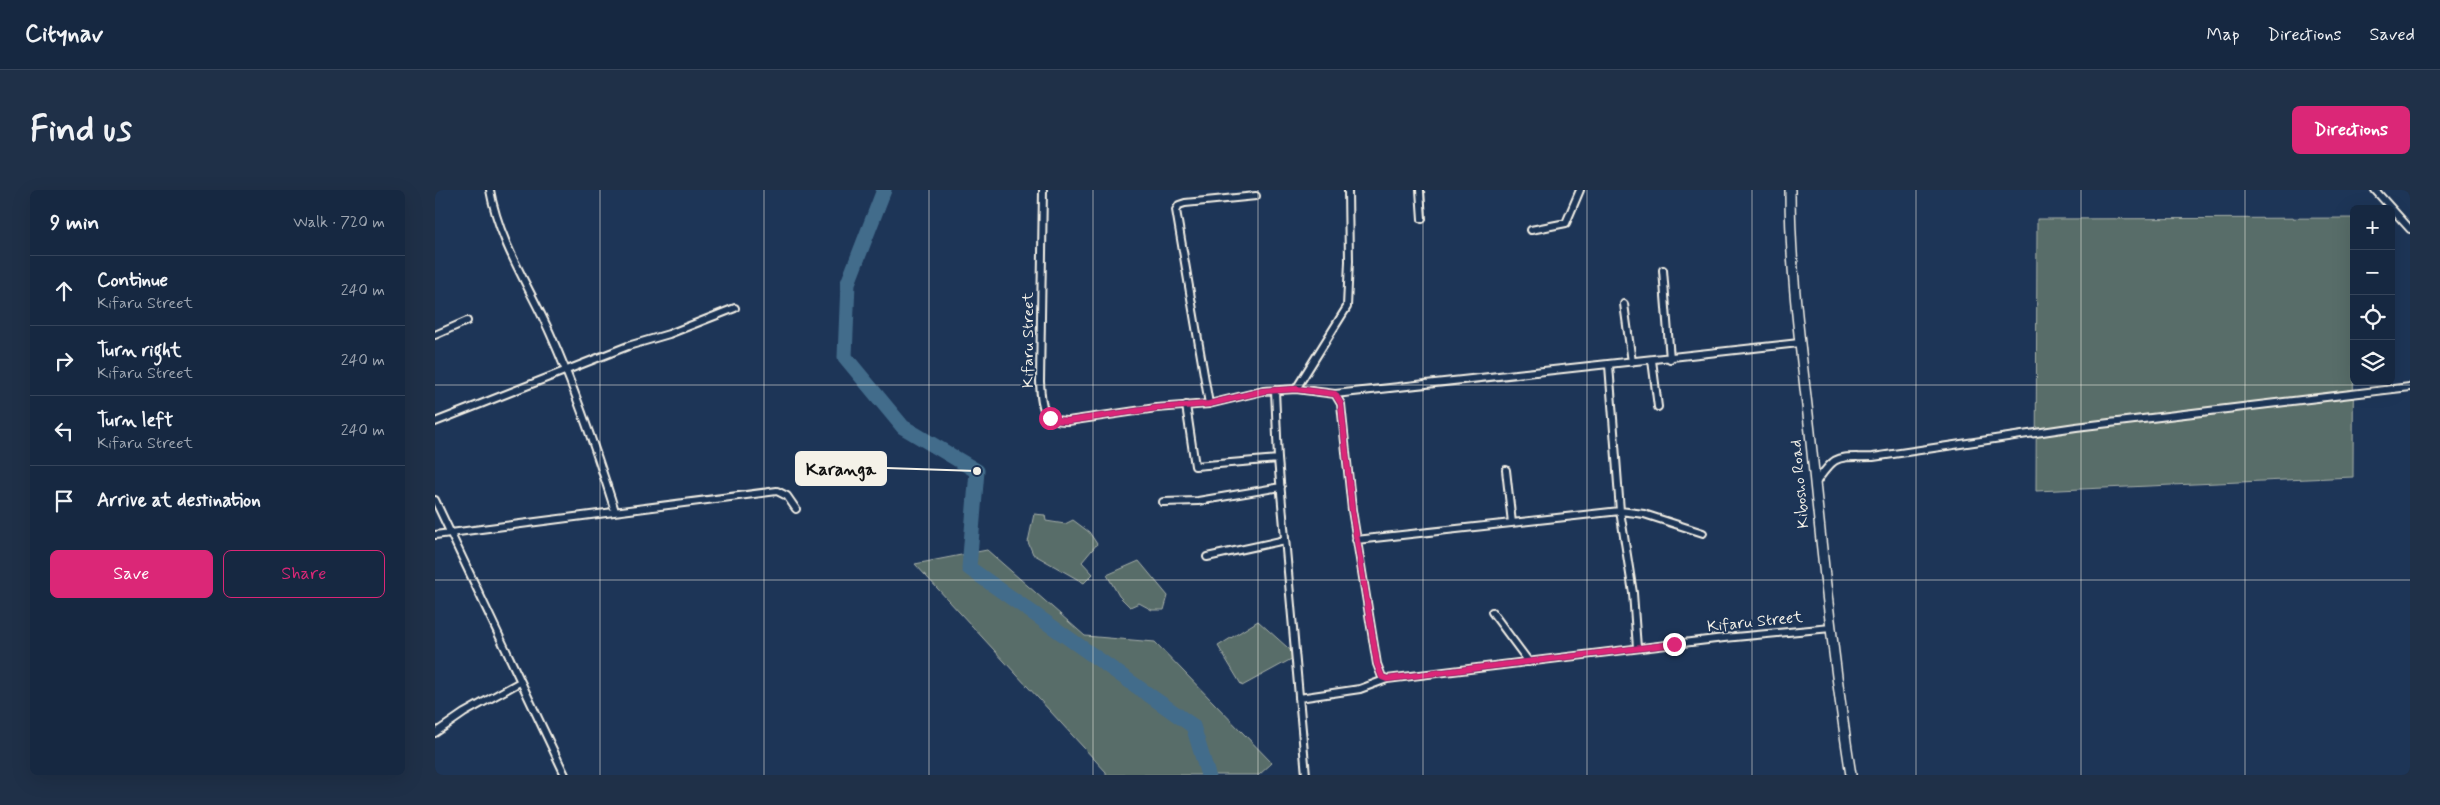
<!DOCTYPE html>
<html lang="en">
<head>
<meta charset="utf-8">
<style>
	body { margin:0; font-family:Mynerve,sans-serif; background:#1f3048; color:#f1f3f6 }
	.controls { position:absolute; right:15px; top:15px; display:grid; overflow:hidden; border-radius:8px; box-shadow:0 5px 20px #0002 }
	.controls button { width:45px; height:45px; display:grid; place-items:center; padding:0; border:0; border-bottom:1px solid #35445a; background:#162841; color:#f1f3f6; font:25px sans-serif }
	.stop { position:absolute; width:15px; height:15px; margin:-11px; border:4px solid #db2777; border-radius:50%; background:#fff }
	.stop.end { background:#db2777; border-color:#fff; box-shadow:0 1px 5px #0008 }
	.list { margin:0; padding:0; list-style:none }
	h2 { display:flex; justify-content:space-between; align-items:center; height:65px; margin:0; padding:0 20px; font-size:21px }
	h2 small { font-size:16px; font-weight:400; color:#9ea6b1 }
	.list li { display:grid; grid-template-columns:32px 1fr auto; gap:15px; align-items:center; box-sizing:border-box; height:70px; padding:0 20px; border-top:1px solid #35445a }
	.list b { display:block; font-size:19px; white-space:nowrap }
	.list p { margin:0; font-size:16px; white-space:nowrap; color:#9ea6b1 }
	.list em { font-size:16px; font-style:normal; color:#9ea6b1 }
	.actions { display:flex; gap:10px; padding:15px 20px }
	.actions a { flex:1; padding:11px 0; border:1px solid #db2777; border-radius:8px; text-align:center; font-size:18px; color:#db2777 }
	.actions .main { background:#db2777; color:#fff }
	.icon { flex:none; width:28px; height:28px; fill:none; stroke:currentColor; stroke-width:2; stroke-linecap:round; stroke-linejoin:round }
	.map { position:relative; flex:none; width:1975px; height:585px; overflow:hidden; border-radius:8px }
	header { display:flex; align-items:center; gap:30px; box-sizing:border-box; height:70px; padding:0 25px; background:#162841; border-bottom:1px solid #35445a }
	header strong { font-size:24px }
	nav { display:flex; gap:28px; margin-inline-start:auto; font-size:18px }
	.intro { display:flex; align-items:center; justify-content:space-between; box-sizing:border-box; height:120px; padding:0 30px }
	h1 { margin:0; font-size:35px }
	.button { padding:12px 22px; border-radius:8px; background:#db2777; color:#fff; font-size:18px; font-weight:700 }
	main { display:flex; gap:30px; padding:0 30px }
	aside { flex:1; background:#162841; border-radius:8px; box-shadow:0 5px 20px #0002 }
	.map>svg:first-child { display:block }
	.green { fill:#596d69; stroke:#a6afa8 }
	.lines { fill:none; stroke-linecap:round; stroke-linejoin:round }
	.river { stroke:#436c8b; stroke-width:15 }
	.minor-casing { stroke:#f4f1e8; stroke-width:10 }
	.secondary-casing { stroke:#f4f1e8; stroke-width:12 }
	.minor { stroke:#1d3557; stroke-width:6 }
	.secondary { stroke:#1d3557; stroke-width:9 }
	.route { stroke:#db2777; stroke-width:6 }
	.grid { fill:none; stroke:#f4f1e8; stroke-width:1; stroke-opacity:0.55 }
	.labels { text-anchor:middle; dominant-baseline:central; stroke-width:4; stroke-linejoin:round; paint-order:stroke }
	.street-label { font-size:16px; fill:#f4f1e8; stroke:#1d3557 }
	.leader { fill:none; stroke:#f4f1e8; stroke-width:2 }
	.callout-dot { fill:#f4f1e8; stroke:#1d3557; stroke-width:2 }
	.callout { fill:#f4f1e8; stroke:#f4f1e8; stroke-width:2 }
	.callout-label { font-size:18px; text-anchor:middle; font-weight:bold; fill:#111 }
</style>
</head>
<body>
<header>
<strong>Citynav</strong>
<nav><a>Map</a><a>Directions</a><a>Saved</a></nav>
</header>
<div class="intro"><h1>Find us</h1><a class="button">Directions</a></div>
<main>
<aside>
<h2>9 min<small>Walk · 720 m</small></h2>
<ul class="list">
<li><svg class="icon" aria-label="ahead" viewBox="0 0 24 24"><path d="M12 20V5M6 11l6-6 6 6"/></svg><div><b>Continue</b><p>Kifaru Street</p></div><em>240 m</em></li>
<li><svg class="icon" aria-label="right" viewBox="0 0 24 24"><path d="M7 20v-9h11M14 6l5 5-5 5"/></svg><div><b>Turn right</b><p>Kifaru Street</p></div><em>240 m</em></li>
<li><svg class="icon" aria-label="left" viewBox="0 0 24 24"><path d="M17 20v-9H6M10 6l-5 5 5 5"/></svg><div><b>Turn left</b><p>Kifaru Street</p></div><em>240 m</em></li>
<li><svg class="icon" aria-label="arrive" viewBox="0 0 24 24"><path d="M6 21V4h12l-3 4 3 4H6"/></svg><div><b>Arrive at destination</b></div></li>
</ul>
<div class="actions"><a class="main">Save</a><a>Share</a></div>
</aside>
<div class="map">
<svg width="1975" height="585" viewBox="0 0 1975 585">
	<rect width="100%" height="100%" fill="#1d3557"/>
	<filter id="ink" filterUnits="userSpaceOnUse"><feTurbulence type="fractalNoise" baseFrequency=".02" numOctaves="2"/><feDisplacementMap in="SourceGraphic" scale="10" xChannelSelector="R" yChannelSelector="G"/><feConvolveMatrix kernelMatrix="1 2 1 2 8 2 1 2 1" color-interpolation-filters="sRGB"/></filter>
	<g filter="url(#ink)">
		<path class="green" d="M 1919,28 L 1918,287 L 1601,301 L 1602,29 Z
			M 599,324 L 610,325 L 611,331 L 630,334 L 638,330 L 654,342 L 662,354 L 647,372 L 658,384 L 649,393 L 598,364 L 593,352 Z
			M 552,360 L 650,446 L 720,452 L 837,573 L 824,585 L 671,585 L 671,582 L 480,374 Z
			M 704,371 L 733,406 L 729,420 L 717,420 L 704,413 L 695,417 L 684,406 L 672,385 Z
			M 823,431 L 862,466 L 807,496 L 783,456 Z"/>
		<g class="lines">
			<path class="river" d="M 449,0 L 413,93 L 410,167 L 468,237 L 542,281 L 534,378 L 758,536 L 773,585"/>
			<defs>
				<path id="minor" d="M 55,0 C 64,52 94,96 115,143 C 141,201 161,260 180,321
					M 608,0 L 605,191 C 606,213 606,232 633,231 L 721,218 L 774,214 L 828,201 L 861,199 L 900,204 L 906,214 L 917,320 L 942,474 L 947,487 L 952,489 L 1289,448 L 1396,438
					M 985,0 L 987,29
					M 1940,0 L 1975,39
					M 1096,40 L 1131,33 L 1145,0
					M 1228,80 L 1235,169
					M 1189,114 L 1197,172
					M 0,145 L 32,131
					M 1217,170 L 1223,217
					M 1174,175 L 1185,321 L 1198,403 L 1202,458
					M 861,199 L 912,117 L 914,71 L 913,0
					M 840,200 L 843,269
					M 900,204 L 1364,153
					M 774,214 L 741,20 L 744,15 L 750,13 L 821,6
					M 751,215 L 760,276 L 843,269 L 871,585
					M 0,232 L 193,156 L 234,144 L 300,118
					M 1071,280 L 1077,333
					M 1380,294 C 1402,262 1402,268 1438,267 L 1641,237 L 1975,197
					M 0,310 L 130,585
					M 728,312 L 763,311 L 846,297
					M 0,345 L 342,301 L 352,306 L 361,319
					M 921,350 L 1185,321 L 1209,324 L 1268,343
					M 772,367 L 850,350
					M 1057,422 L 1094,472
					M 864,508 L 925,499 L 952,489
					M 0,543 L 29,523 L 85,492"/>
				<path id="secondary" d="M 1355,0 C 1355,81 1366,161 1375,242 C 1386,356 1398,471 1416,585"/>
			</defs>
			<use href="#minor" class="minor-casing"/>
			<use href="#secondary" class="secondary-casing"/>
			<use href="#minor" class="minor"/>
			<use href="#secondary" class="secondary"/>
		</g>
	</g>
	<g class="lines" filter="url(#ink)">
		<path class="route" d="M 615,228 L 618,230 L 633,231 L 722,218 L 774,214 L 828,201 L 861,199 L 900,204 L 906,214 L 917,320 L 942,474 L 947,487 L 952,489 L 1239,454"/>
	</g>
	<path class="grid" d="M 165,0 L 165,585M 329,0 L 329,585M 494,0 L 494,585M 658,0 L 658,585M 823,0 L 823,585M 988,0 L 988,585M 1152,0 L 1152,585M 1317,0 L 1317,585M 1481,0 L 1481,585M 1646,0 L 1646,585M 1810,0 L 1810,585M 0,195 L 1975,195M 0,390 L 1975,390"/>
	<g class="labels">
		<g class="street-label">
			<text transform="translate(593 150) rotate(-90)">Kifaru Street</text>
			<text transform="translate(1365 294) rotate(-95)">Kibosho Road</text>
			<text transform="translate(1320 432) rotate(-6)">Kifaru Street</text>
		</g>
	</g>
	<path class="leader" d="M542 281L451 278"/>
	<circle class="callout-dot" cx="542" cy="281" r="5"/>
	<rect class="callout" x="361" y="262" width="90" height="33" rx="5"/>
	<g class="callout-label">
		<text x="406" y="285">Karanga</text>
	</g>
</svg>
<div class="controls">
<button>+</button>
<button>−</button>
<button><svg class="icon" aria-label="locate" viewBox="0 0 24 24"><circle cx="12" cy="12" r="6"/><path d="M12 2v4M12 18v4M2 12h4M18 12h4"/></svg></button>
<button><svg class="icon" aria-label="layers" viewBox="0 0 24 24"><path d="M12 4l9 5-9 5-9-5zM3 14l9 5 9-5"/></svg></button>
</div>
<div class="stop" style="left:615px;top:228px"></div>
<div class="stop end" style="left:1239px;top:454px"></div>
</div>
</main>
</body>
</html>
